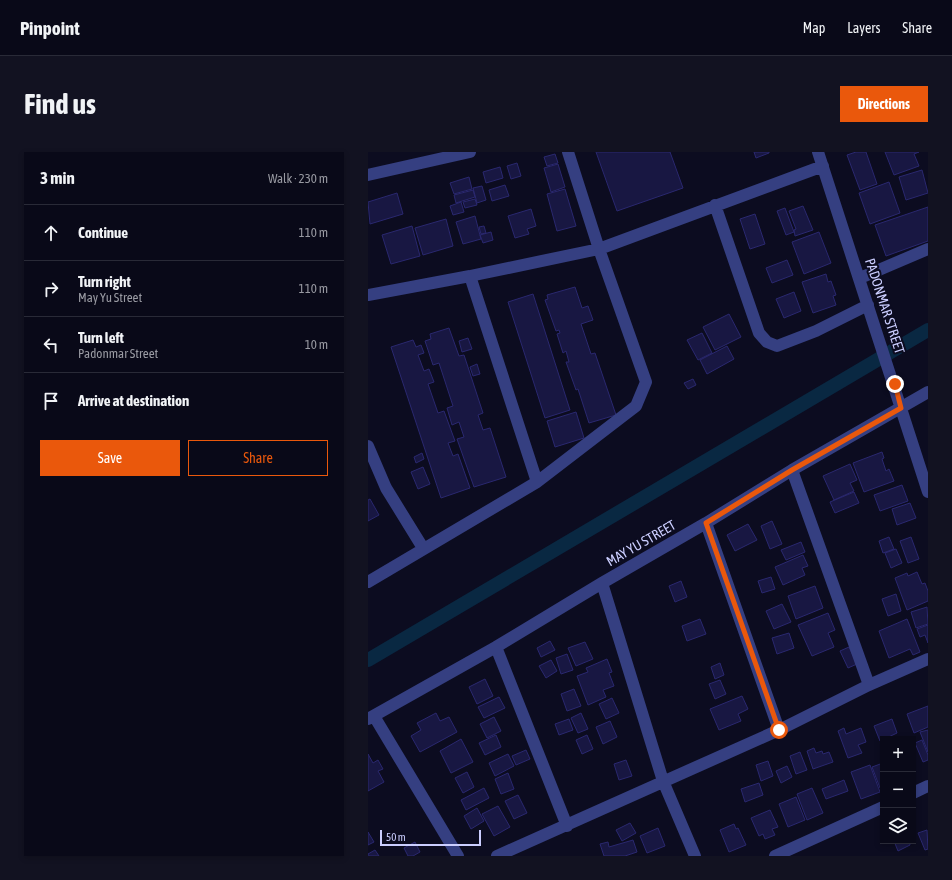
<!DOCTYPE html>
<html lang="en">
<head>
<meta charset="utf-8">
<style>
	body { margin:0; font-family:"Asap Condensed",sans-serif; background:#121221; color:#f1f3f6 }
	.controls { position:absolute; right:12px; bottom:12px; display:grid; overflow:hidden; border-radius:0px; box-shadow:0 2px 6px #0003 }
	.controls button { width:36px; height:36px; display:grid; place-items:center; padding:0; border:0; border-bottom:1px solid #292a37; background:#090918; color:#f1f3f6; font:20px sans-serif }
	.scale { position:absolute; left:12px; bottom:10px; width:101px; box-sizing:border-box; padding-left:4px; border:2px solid #cbceff; border-top:0; font-size:11px; line-height:14px; white-space:nowrap; color:#cbceff; -webkit-text-stroke:3px #0c0c20; paint-order:stroke }
	.stop { position:absolute; width:12px; height:12px; margin:-9px; border:3px solid #ea580c; border-radius:50%; background:#fff }
	.stop.end { background:#ea580c; border-color:#fff; box-shadow:0 1px 4px #0008 }
	.list { margin:0; padding:0; list-style:none }
	h2 { display:flex; justify-content:space-between; align-items:center; height:52px; margin:0; padding:0 16px; font-size:17px }
	h2 small { font-size:13px; font-weight:400; color:#999aa2 }
	.list li { display:grid; grid-template-columns:26px 1fr auto; gap:12px; align-items:center; box-sizing:border-box; height:56px; padding:0 16px; border-top:1px solid #292a37 }
	.list b { display:block; font-size:15px; white-space:nowrap }
	.list p { margin:0; font-size:13px; white-space:nowrap; color:#999aa2 }
	.list em { font-size:13px; font-style:normal; color:#999aa2 }
	.actions { display:flex; gap:8px; padding:12px 16px }
	.actions a { flex:1; padding:9px 0; border:1px solid #ea580c; border-radius:0px; text-align:center; font-size:14px; color:#ea580c }
	.actions .main { background:#ea580c; color:#fff }
	.icon { flex:none; width:22px; height:22px; fill:none; stroke:currentColor; stroke-width:2; stroke-linecap:round; stroke-linejoin:round }
	.map { position:relative; flex:none; width:560px; height:704px; overflow:hidden; border-radius:0px }
	header { display:flex; align-items:center; gap:24px; box-sizing:border-box; height:56px; padding:0 20px; background:#090918; border-bottom:1px solid #292a37 }
	header strong { font-size:19px }
	nav { display:flex; gap:22px; margin-inline-start:auto; font-size:14px }
	.intro { display:flex; align-items:center; justify-content:space-between; box-sizing:border-box; height:96px; padding:0 24px }
	h1 { margin:0; font-size:28px }
	.button { padding:10px 18px; border-radius:0px; background:#ea580c; color:#fff; font-size:14px; font-weight:700 }
	main { display:flex; gap:24px; padding:0 24px }
	aside { flex:1; background:#090918; border-radius:0px; box-shadow:0 2px 6px #0003 }
	.map>svg:first-child { display:block }
	.lines { fill:none; stroke-linecap:round; stroke-linejoin:round }
	.canal { stroke:#092842; stroke-width:14 }
	.building { fill:#181742; stroke:#2a286f }
	.minor { stroke:#353f81; stroke-width:12 }
	.route { stroke:#ea580c; stroke-width:5 }
	.labels { text-anchor:middle; dominant-baseline:central; stroke-width:4; stroke-linejoin:round; paint-order:stroke }
	.street-label { font-size:14px; fill:#cbceff; stroke:#0c0c20 }
</style>
</head>
<body>
<header>
<strong>Pinpoint</strong>
<nav><a>Map</a><a>Layers</a><a>Share</a></nav>
</header>
<div class="intro"><h1>Find us</h1><a class="button">Directions</a></div>
<main>
<aside>
<h2>3 min<small>Walk · 230 m</small></h2>
<ul class="list">
<li><svg class="icon" aria-label="ahead" viewBox="0 0 24 24"><path d="M12 20V5M6 11l6-6 6 6"/></svg><div><b>Continue</b></div><em>110 m</em></li>
<li><svg class="icon" aria-label="right" viewBox="0 0 24 24"><path d="M7 20v-9h11M14 6l5 5-5 5"/></svg><div><b>Turn right</b><p>May Yu Street</p></div><em>110 m</em></li>
<li><svg class="icon" aria-label="left" viewBox="0 0 24 24"><path d="M17 20v-9H6M10 6l-5 5 5 5"/></svg><div><b>Turn left</b><p>Padonmar Street</p></div><em>10 m</em></li>
<li><svg class="icon" aria-label="arrive" viewBox="0 0 24 24"><path d="M6 21V4h12l-3 4 3 4H6"/></svg><div><b>Arrive at destination</b></div></li>
</ul>
<div class="actions"><a class="main">Save</a><a>Share</a></div>
</aside>
<div class="map">
<svg width="560" height="704" viewBox="0 0 560 704">
	<rect width="100%" height="100%" fill="#0c0c20"/>
	<g class="lines">
		<path class="canal" d="M 0,508 L 560,178"/>
	</g>
	<path class="building" d="M 228,0 L 302,0 L 315,36 L 249,59 Z
		M 386,0 L 401,0 L 401,1 L 388,6 Z
		M 488,0 L 498,0 L 509,32 L 492,38 L 479,3 Z
		M 517,0 L 551,0 L 546,2 L 551,14 L 526,23 Z
		M 187,2 L 190,11 L 179,14 L 176,5 Z
		M 149,11 L 153,24 L 143,27 L 139,14 Z
		M 190,12 L 197,35 L 183,40 L 176,16 Z
		M 132,15 L 135,26 L 118,31 L 115,20 Z
		M 554,18 L 560,41 L 538,48 L 531,25 Z
		M 101,25 L 104,37 L 86,42 L 82,31 Z
		M 521,30 L 532,61 L 502,72 L 491,41 Z
		M 137,33 L 141,44 L 124,49 L 121,38 Z
		M 114,34 L 118,48 L 109,51 L 105,36 Z
		M 197,37 L 208,74 L 189,79 L 179,42 Z
		M 105,38 L 107,45 L 88,51 L 86,43 Z
		M 29,41 L 35,62 L 2,72 L 0,50 Z
		M 107,47 L 109,53 L 97,56 L 95,50 Z
		M 93,50 L 96,60 L 85,63 L 82,54 Z
		M 435,54 L 445,78 L 427,84 L 426,78 L 428,77 L 421,59 Z
		M 560,55 L 560,89 L 518,104 L 507,73 Z
		M 417,56 L 426,80 L 418,83 L 409,59 Z
		M 163,57 L 168,74 L 159,77 L 161,82 L 147,86 L 140,64 Z
		M 387,62 L 397,92 L 382,97 L 372,67 Z
		M 107,64 L 113,87 L 95,92 L 88,70 Z
		M 78,67 L 85,94 L 55,103 L 47,76 Z
		M 44,74 L 52,104 L 23,112 L 14,83 Z
		M 116,74 L 118,81 L 113,82 L 111,75 Z
		M 123,80 L 125,88 L 115,91 L 112,83 Z
		M 451,80 L 463,111 L 436,122 L 424,90 Z
		M 419,108 L 425,123 L 404,131 L 398,116 Z
		M 458,122 L 460,130 L 463,129 L 468,143 L 465,144 L 468,153 L 445,161 L 434,130 Z
		M 207,135 L 214,156 L 220,154 L 225,168 L 213,172 L 223,202 L 227,201 L 248,263 L 221,271 L 210,237 L 208,238 L 198,210 L 201,210 L 198,199 L 195,201 L 189,182 L 192,181 L 191,178 L 188,179 L 177,148 L 180,147 L 179,143 Z
		M 426,140 L 433,159 L 416,166 L 408,147 Z
		M 165,142 L 202,258 L 177,266 L 140,150 Z
		M 361,162 L 373,185 L 347,198 L 335,175 Z
		M 81,176 L 91,204 L 96,203 L 115,261 L 110,263 L 115,278 L 122,276 L 138,325 L 106,335 L 89,287 L 96,285 L 91,270 L 84,273 L 79,256 L 85,254 L 71,211 L 65,213 L 57,189 L 63,187 L 62,182 Z
		M 334,181 L 344,201 L 330,208 L 319,188 Z
		M 100,186 L 104,197 L 94,200 L 91,189 Z
		M 45,188 L 48,195 L 53,193 L 56,201 L 50,203 L 56,219 L 61,217 L 66,230 L 60,232 L 70,261 L 76,259 L 87,289 L 80,291 L 85,304 L 90,302 L 102,336 L 73,346 L 23,195 Z
		M 359,194 L 366,207 L 339,222 L 332,208 Z
		M 109,212 L 112,222 L 105,224 L 102,215 Z
		M 325,227 L 328,233 L 320,237 L 316,231 Z
		M 208,260 L 216,286 L 187,295 L 179,269 Z
		M 514,300 L 516,306 L 514,307 L 518,319 L 521,317 L 526,329 L 496,340 L 485,311 Z
		M 54,301 L 56,307 L 48,311 L 46,305 Z
		M 482,312 L 489,328 L 482,331 L 486,339 L 466,348 L 455,324 Z
		M 55,315 L 62,332 L 50,337 L 43,320 Z
		M 534,333 L 540,349 L 512,359 L 506,343 Z
		M 486,340 L 491,351 L 467,361 L 462,350 Z
		M 2,347 L 11,363 L 0,369 L 0,348 Z
		M 542,351 L 548,366 L 529,373 L 524,357 Z
		M 404,369 L 414,392 L 402,397 L 393,374 Z
		M 380,372 L 389,388 L 367,399 L 359,383 Z
		M 521,385 L 526,397 L 515,401 L 511,389 Z
		M 543,385 L 551,407 L 540,411 L 532,389 Z
		M 433,390 L 437,400 L 418,408 L 413,398 Z
		M 528,397 L 534,411 L 523,416 L 517,401 Z
		M 435,403 L 440,414 L 434,416 L 437,423 L 415,433 L 407,415 Z
		M 549,420 L 554,432 L 557,431 L 560,439 L 560,449 L 539,458 L 527,426 L 539,421 L 540,424 Z
		M 403,425 L 407,437 L 394,441 L 390,429 Z
		M 313,429 L 319,445 L 307,450 L 301,434 Z
		M 447,434 L 455,456 L 428,467 L 420,444 Z
		M 528,442 L 533,459 L 520,464 L 514,447 Z
		M 414,452 L 423,470 L 406,477 L 398,459 Z
		M 559,455 L 560,472 L 548,476 L 543,460 Z
		M 460,461 L 467,478 L 460,481 L 466,495 L 444,504 L 430,473 Z
		M 332,467 L 338,482 L 319,489 L 314,474 Z
		M 539,467 L 552,500 L 545,503 L 542,497 L 521,506 L 511,479 Z
		M 560,473 L 560,491 L 557,483 L 552,485 L 549,477 Z
		M 421,481 L 426,496 L 409,502 L 404,486 Z
		M 182,489 L 187,498 L 173,505 L 169,496 Z
		M 217,490 L 225,507 L 208,514 L 200,496 Z
		M 481,495 L 489,512 L 480,516 L 472,499 Z
		M 199,502 L 205,518 L 193,522 L 188,506 Z
		M 239,507 L 244,520 L 241,521 L 246,534 L 235,538 L 238,545 L 220,553 L 209,524 L 220,520 L 218,516 Z
		M 183,508 L 189,519 L 178,526 L 171,514 Z
		M 352,511 L 356,523 L 347,527 L 343,515 Z
		M 117,527 L 125,544 L 109,552 L 101,535 Z
		M 352,528 L 358,542 L 347,547 L 341,532 Z
		M 206,537 L 213,554 L 199,559 L 193,542 Z
		M 374,544 L 380,557 L 370,562 L 373,569 L 351,578 L 342,557 Z
		M 131,545 L 137,556 L 116,566 L 110,555 Z
		M 244,546 L 251,561 L 238,567 L 231,552 Z
		M 560,554 L 560,575 L 546,581 L 539,562 Z
		M 68,561 L 72,569 L 81,565 L 89,580 L 52,600 L 43,584 L 53,578 L 49,571 Z
		M 213,561 L 220,577 L 210,581 L 203,566 Z
		M 126,565 L 133,579 L 119,586 L 112,572 Z
		M 201,567 L 205,578 L 191,583 L 187,572 Z
		M 524,567 L 529,581 L 512,589 L 506,574 Z
		M 242,569 L 249,585 L 235,592 L 228,575 Z
		M 476,576 L 478,582 L 493,576 L 498,590 L 490,593 L 494,601 L 480,606 L 470,579 Z
		M 560,578 L 560,600 L 552,580 Z
		M 128,583 L 133,595 L 117,603 L 111,591 Z
		M 219,583 L 225,597 L 214,602 L 208,588 Z
		M 93,587 L 105,610 L 83,621 L 72,599 Z
		M 554,588 L 560,603 L 560,608 L 555,610 L 547,591 Z
		M 446,596 L 448,601 L 454,599 L 455,602 L 461,600 L 465,610 L 445,617 L 439,599 Z
		M 158,598 L 162,607 L 148,613 L 144,604 Z
		M 432,600 L 439,618 L 428,622 L 422,604 Z
		M 0,602 L 5,611 L 10,608 L 15,617 L 10,619 L 16,630 L 0,639 Z
		M 140,602 L 146,614 L 127,624 L 121,611 Z
		M 258,608 L 264,624 L 251,628 L 246,612 Z
		M 400,609 L 405,624 L 393,629 L 388,613 Z
		M 515,611 L 515,635 L 512,636 L 504,615 Z
		M 502,613 L 512,640 L 493,647 L 483,620 Z
		M 419,614 L 424,625 L 413,631 L 408,619 Z
		M 99,620 L 106,635 L 95,641 L 87,626 Z
		M 140,621 L 146,637 L 133,642 L 127,627 Z
		M 476,628 L 480,639 L 458,647 L 454,637 Z
		M 391,631 L 395,643 L 377,650 L 373,637 Z
		M 116,636 L 121,646 L 98,658 L 93,648 Z
		M 444,636 L 455,661 L 439,668 L 429,642 Z
		M 150,643 L 159,661 L 146,667 L 137,649 Z
		M 428,645 L 437,668 L 420,675 L 411,652 Z
		M 130,654 L 142,675 L 126,684 L 114,662 Z
		M 109,656 L 116,669 L 103,677 L 96,664 Z
		M 402,658 L 410,675 L 404,677 L 407,683 L 397,687 L 395,682 L 391,684 L 383,666 Z
		M 262,671 L 268,681 L 254,689 L 248,678 Z
		M 366,672 L 368,677 L 370,676 L 378,693 L 361,700 L 352,678 Z
		M 290,676 L 297,694 L 279,701 L 272,684 Z
		M 559,678 L 560,697 L 557,698 L 550,681 Z
		M 0,680 L 6,690 L 0,693 Z
		M 265,688 L 269,700 L 257,704 L 236,704 L 232,692 L 240,690 L 241,695 Z
		M 526,689 L 541,689 L 542,693 L 530,699 Z
		M 47,690 L 52,700 L 45,704 L 40,704 L 36,696 Z
		M 7,698 L 11,704 L 1,704 L 0,702 Z"/>
	<g class="lines">
		<path class="minor" d="M 450,0 L 560,340
			M 0,23 L 102,0
			M 347,53 L 391,181 L 399,190 L 409,194 L 448,179 L 500,153
			M 102,124 L 169,330
			M 492,126 L 560,97
			M 0,143 L 102,124 L 231,97 L 455,14
			M 0,294 L 18,336 L 55,396
			M 424,318 L 501,533
			M 338,371 L 411,578
			M 0,430 L 169,330 L 268,254 L 278,230 L 231,97 L 200,0
			M 234,431 L 295,629 L 327,704
			M 128,495 L 199,674
			M 6,564 L 90,704
			M 0,567 L 128,495 L 234,431 L 338,371 L 424,318 L 560,240
			M 545,641 L 560,634
			M 129,704 L 411,578 L 501,533 L 560,507
			M 407,704 L 515,655"/>
	</g>
	<g class="lines">
		<path class="route" d="M 411,578 L 338,371 L 424,318 L 533,256 L 527,232"/>
	</g>
	<g class="labels">
		<g class="street-label">
			<text transform="translate(517 154) rotate(72)">PADONMAR STREET</text>
			<text transform="translate(273 391) rotate(-30)">MAY YU STREET</text>
		</g>
	</g>
</svg>
<div class="controls">
<button>+</button>
<button>−</button>
<button><svg class="icon" aria-label="layers" viewBox="0 0 24 24"><path d="M12 4l9 5-9 5-9-5zM3 14l9 5 9-5"/></svg></button>
</div>
<div class="scale">50 m</div>
<div class="stop" style="left:411px;top:578px"></div>
<div class="stop end" style="left:527px;top:232px"></div>
</div>
</main>
</body>
</html>
